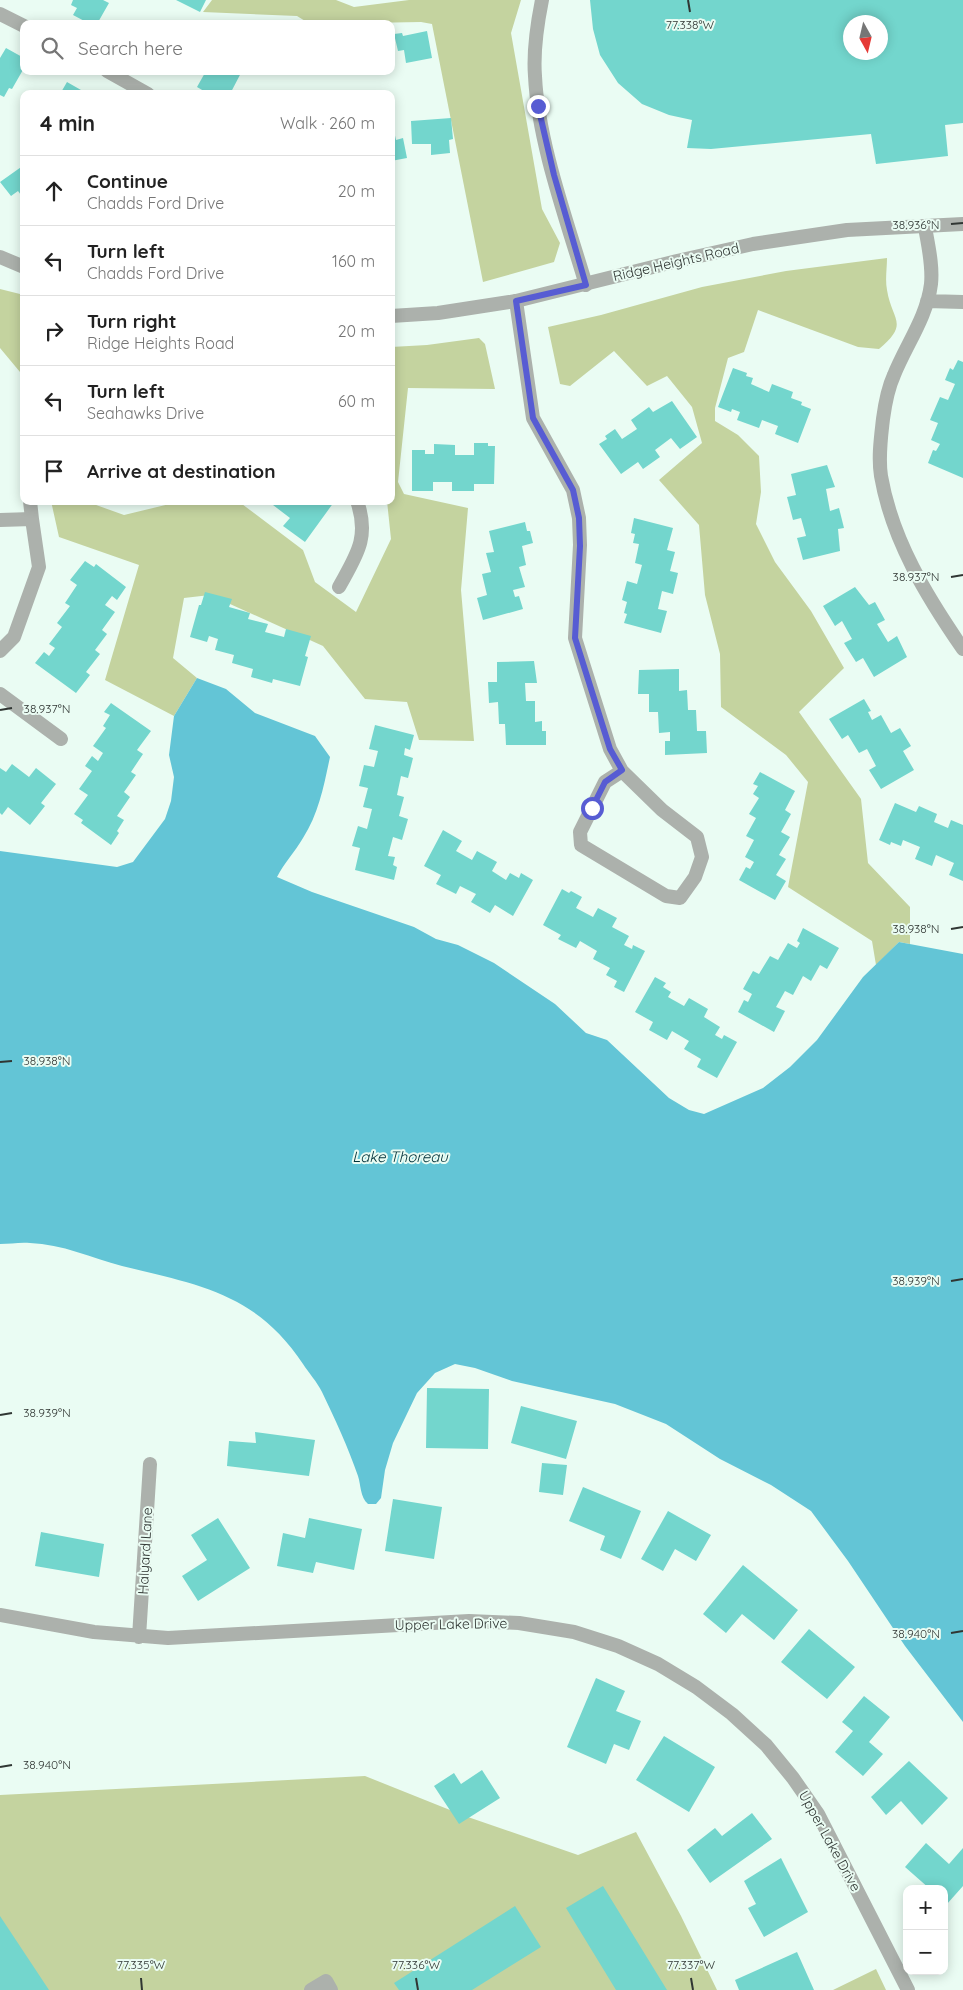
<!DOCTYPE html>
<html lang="en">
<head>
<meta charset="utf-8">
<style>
	body { margin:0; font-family:Quicksand,sans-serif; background:#f6f6f6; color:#222 }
	.controls { position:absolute; right:15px; bottom:15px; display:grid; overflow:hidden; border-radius:10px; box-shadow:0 2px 12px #0003 }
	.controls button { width:45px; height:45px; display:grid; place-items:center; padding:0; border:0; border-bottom:1px solid #e0e0e0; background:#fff; color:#222; font:25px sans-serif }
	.compass { position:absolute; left:843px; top:15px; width:45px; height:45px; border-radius:50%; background:#fff; box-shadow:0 2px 12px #0003; rotate:172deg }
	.stop { position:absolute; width:15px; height:15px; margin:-11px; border:4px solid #575cd3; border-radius:50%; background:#fff }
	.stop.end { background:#575cd3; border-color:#fff; box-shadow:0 1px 5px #0008 }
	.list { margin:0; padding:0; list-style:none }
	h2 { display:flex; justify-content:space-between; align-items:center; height:65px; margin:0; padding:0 20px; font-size:21px }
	h2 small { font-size:16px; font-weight:400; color:#767676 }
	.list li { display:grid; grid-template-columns:32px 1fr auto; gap:15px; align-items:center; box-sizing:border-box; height:70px; padding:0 20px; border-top:1px solid #e0e0e0 }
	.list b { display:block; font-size:19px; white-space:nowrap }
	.list p { margin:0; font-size:16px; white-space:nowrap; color:#767676 }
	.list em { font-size:16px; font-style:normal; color:#767676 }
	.icon { flex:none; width:28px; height:28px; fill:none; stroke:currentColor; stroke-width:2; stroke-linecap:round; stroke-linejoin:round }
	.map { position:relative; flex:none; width:963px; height:1990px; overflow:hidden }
	.search { position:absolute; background:#fff; box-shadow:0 2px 12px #0003; left:20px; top:20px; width:375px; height:55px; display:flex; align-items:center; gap:12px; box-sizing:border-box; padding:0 18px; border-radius:10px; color:#767676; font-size:19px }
	.panel { position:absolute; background:#fff; box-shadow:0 2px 12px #0003; left:20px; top:90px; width:375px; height:415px; border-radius:10px }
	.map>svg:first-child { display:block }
	.green { fill:#c4d39f }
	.water { fill:#63c5d6 }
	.building { fill:#73d6cd; fill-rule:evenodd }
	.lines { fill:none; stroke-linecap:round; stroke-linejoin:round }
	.minor { stroke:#acb1ac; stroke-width:14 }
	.tertiary { stroke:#acb1ac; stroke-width:14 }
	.route { stroke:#575cd3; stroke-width:6 }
	.ticks { fill:none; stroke:#303633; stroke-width:2 }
	.labels { text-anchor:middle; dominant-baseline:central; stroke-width:4; stroke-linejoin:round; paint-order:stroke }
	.street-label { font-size:14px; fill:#303633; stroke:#eafcf3 }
	.water-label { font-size:15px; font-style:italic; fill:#003139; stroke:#eafcf3 }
	.ticks-label { font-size:12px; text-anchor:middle; fill:#303633; stroke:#eafcf3; stroke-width:4; stroke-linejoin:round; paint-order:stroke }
</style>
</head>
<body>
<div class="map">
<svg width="963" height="1990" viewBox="0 0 963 1990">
	<rect width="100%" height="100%" fill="#eafcf3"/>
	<path class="green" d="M 212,0 L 336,0 L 354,7 L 409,0 L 521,0 L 511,33 L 542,209 L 560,243 L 554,262 L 483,282 L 432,24 L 421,22 L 310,24 L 297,16 L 203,12 Z
		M 887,258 C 887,268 885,280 887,290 C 892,321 910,323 879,349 L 858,347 L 758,310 L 744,352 L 728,358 L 715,408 L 715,421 L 738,435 L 759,456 L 761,492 L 756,524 L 775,562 L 811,611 L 844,668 L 799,712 L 861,799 L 868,863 L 910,907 L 910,944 L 899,942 L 876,965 L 872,941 L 788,887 L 808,782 L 786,755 L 721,707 L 720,654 L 705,595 L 699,525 L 659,480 L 702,443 L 692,407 L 667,376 L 647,386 L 614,351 L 570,386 L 560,384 L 548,327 L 601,315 L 702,287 L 786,271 Z
		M 0,289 L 24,295 L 24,372 L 20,372 L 0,348 Z
		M 479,338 L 485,344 L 495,389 L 408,388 L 398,482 L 404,494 L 468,508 L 461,590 L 474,741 L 419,740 L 407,702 L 365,699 L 323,646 L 210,595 L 184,598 L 173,658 L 197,678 L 174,716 L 105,680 L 139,565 L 59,537 L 51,501 L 85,501 L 124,515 L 182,501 L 238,501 L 303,550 L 315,582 L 356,612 L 391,539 L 387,501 L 391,501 L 391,347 L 427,345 Z
		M 365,1776 L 465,1816 L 578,1855 L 636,1832 L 681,1916 L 717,1990 L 0,1990 L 0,1795 Z
		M 876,1969 L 886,1990 L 833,1990 Z"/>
	<path class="water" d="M 197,678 L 226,689 L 255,713 L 315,736 L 330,757 C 324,785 319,813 303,838 C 295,852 284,863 277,877 L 312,892 L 414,927 L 436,939 L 458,945 L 494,963 L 555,1004 L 586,1033 L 607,1040 L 669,1098 L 689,1110 L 704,1114 L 763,1088 L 790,1067 L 817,1040 L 863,977 L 899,942 L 963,954 L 963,1722 L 905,1646 L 848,1561 L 811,1511 L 771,1485 L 720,1459 L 666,1424 L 615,1404 L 512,1381 L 475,1368 L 455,1364 L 435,1373 L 417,1393 L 393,1443 L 385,1470 L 381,1498 L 376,1504 L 368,1504 C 360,1497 361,1485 358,1476 C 348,1447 335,1419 322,1392 C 317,1382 309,1373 303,1364 C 256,1293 199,1285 122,1266 C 92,1258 62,1244 30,1243 C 20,1242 10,1244 0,1244 L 0,851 L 117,867 L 133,862 L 165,819 L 171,801 L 174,777 L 169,755 L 174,716 Z"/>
	<path class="building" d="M 73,0 L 103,0 L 109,3 L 97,24 L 90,24 L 73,15 L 77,8 L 71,5 Z
		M 176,0 L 206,0 L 200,12 Z
		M 590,0 L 963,0 L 963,123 L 945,125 L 948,156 L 876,164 L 871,134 L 711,149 L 687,148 L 692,120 L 669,115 L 642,104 L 618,83 L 600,55 L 593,29 ZM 850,22 L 880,22 L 880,52 L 850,52 Z
		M 427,31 L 432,58 L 406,63 L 404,50 L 398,51 L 394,34 L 402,33 L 403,36 Z
		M 6,48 L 24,58 L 24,68 L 12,89 L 9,88 L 4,97 L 0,95 L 0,58 Z
		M 206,71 L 221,72 L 242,71 L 230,94 L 209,94 L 197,87 Z
		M 67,82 L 88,94 L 60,94 Z
		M 451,118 L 453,139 L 449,140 L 450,153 L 431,155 L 431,144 L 412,144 L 411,121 Z
		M 391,131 L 394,131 L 396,140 L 403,138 L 407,158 L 391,161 Z
		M 24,165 L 24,199 L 18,191 L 11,196 L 0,182 Z
		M 958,360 L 963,362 L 963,478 L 928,463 L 933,450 L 936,451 L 940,444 L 931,440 L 938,423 L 930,420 L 940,397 L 948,400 L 955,384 L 945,380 L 950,368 L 953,370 Z
		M 733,368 L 747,373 L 746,376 L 753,378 L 751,384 L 769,392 L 772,384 L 793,392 L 791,398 L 802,402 L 801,405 L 811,409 L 798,443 L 775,434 L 778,426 L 762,420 L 759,428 L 737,420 L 740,412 L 732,409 L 731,412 L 718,407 Z
		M 672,401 L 697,437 L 680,449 L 671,438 L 655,450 L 660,457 L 643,469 L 638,462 L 621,474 L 599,444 L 607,439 L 605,436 L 615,429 L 622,439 L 637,429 L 631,420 L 649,407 L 653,412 Z
		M 474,443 L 488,443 L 488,446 L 495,446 L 494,484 L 474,484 L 474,491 L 452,491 L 452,482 L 433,482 L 433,491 L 412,491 L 412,450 L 425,450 L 425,454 L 434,454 L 434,444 L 455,445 L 455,455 L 474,455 Z
		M 827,465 L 835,487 L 826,489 L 830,511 L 839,508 L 844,528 L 838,529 L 840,551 L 803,560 L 797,538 L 806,536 L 801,518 L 793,520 L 787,497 L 796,495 L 791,474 Z
		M 276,501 L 333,501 L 334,502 L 305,542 L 283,526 L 290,518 L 273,505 Z
		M 634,518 L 673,528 L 667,550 L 675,552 L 670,571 L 678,573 L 673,594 L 662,591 L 658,609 L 667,611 L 661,633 L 624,623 L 627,614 L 624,613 L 627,602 L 622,600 L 627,581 L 637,584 L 642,565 L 635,563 L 639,544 L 633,543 L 635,534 L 631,533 Z
		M 525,522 L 527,531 L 530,531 L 533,543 L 522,546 L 526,565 L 519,567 L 525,587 L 513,590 L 515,597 L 519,596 L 523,609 L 483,620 L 477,598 L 487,595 L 482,574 L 491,572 L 486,553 L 494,552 L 489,531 Z
		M 85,561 L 94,567 L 96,564 L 126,587 L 117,600 L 112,596 L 105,605 L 115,612 L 102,630 L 107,634 L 95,650 L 100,654 L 86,672 L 90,675 L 76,693 L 35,663 L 44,652 L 49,656 L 55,648 L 49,644 L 62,627 L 57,623 L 70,606 L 65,603 L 77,585 L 70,580 Z
		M 855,587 L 869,605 L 875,602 L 885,620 L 877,624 L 888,642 L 897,636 L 907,657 L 874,677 L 863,658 L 856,662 L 844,643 L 852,639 L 842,621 L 835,626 L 823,606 Z
		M 205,592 L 232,599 L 229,607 L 250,613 L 248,619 L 268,624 L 265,632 L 284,637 L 286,629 L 311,636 L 305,656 L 308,657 L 300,686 L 273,679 L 272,683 L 251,677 L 253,669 L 232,663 L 234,655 L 215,650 L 218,639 L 209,636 L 207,642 L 190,637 L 199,605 L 201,605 Z
		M 534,661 L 537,683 L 525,683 L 526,701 L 535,701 L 535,722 L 542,721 L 542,731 L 546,731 L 546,745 L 506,745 L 505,724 L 499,724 L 498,702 L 489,703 L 488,682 L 497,682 L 497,662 Z
		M 679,669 L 679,691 L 687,690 L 688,710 L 696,710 L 697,731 L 706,731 L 707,753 L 665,755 L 665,741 L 670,741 L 670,732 L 659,733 L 658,712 L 649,712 L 649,694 L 638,694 L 639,670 Z
		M 864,699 L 871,711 L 868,712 L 872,720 L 881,715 L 891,733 L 900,728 L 911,746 L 903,751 L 914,770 L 881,789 L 869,770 L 876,766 L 867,749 L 859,753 L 848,735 L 842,739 L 829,719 Z
		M 111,703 L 151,731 L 137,750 L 143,754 L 131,772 L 136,775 L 124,792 L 130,797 L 117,816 L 124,820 L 117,831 L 119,833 L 111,845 L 81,823 L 83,820 L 74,814 L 88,795 L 79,789 L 92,771 L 85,766 L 92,756 L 98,761 L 103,753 L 93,746 L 106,728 L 103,726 L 110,715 L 104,712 Z
		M 375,725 L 414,735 L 410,750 L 405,748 L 404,755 L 413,758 L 408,778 L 401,776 L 397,795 L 404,797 L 399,816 L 408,819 L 402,840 L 393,837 L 388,856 L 395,857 L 393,865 L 397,867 L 394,880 L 355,870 L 360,848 L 352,846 L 358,826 L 367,829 L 372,809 L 363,807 L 368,788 L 359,786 L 364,765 L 374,767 L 378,751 L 369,749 Z
		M 12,764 L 29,777 L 36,768 L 56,784 L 41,803 L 45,806 L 30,825 L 8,807 L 2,815 L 0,813 L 0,768 L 6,772 Z
		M 760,772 L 795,791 L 785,810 L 791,814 L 781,832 L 790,837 L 779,855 L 786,859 L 776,875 L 786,881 L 775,900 L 739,880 L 746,867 L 750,869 L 754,862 L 745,857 L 754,840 L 746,836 L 756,818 L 749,814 L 759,798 L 753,794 L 758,786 L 753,784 Z
		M 895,803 L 916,812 L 919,806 L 937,814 L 934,822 L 948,828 L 951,820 L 963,825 L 963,881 L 949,875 L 954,863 L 936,855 L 932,866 L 915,859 L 920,847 L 903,840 L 901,846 L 891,842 L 890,845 L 879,840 Z
		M 443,830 L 462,841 L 456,851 L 472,860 L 477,851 L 497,862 L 492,871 L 506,880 L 510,873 L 519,878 L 521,873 L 533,880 L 513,916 L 495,905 L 490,913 L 471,902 L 476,894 L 460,886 L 456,894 L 436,884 L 441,875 L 424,866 Z
		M 562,889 L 569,893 L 571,891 L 582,897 L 576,908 L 593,917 L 598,908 L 617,918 L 612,927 L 629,936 L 624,945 L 632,949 L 633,945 L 645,951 L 624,992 L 614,987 L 617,981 L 606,975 L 610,968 L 593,959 L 597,951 L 580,941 L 576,948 L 558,939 L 561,935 L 543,925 Z
		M 803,928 L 839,948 L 827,969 L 820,965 L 811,981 L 803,976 L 793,995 L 785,991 L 776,1007 L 785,1011 L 774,1032 L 738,1012 L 744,1000 L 748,1002 L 752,994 L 743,989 L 753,971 L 759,974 L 770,956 L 778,960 L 788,943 L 797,948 L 800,943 L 797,941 Z
		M 655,977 L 666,983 L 663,987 L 671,992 L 668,997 L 684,1006 L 689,998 L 708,1009 L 704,1017 L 720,1027 L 715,1035 L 722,1039 L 724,1035 L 737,1042 L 717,1078 L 697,1067 L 701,1059 L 684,1049 L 689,1041 L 672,1031 L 667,1040 L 649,1030 L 653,1022 L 635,1012 Z
		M 427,1388 L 489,1389 L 488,1449 L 426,1448 Z
		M 521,1406 L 577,1421 L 566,1459 L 511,1443 Z
		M 255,1432 L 315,1440 L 309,1476 L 227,1466 L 229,1441 L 256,1443 Z
		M 542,1463 L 567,1465 L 563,1495 L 539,1492 Z
		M 583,1487 L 641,1511 L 621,1559 L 600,1550 L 605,1536 L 569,1521 Z
		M 393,1499 L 442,1507 L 434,1559 L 385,1551 Z
		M 668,1511 L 711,1535 L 696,1561 L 675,1549 L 663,1571 L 641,1559 Z
		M 218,1518 L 250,1568 L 198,1601 L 182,1576 L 207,1560 L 191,1535 Z
		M 309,1518 L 362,1529 L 354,1570 L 316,1562 L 313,1573 L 277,1566 L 283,1533 L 305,1538 Z
		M 41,1532 L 104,1544 L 99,1577 L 35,1566 Z
		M 743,1565 L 798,1610 L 774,1640 L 742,1614 L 726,1633 L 703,1614 Z
		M 809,1629 L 855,1667 L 827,1699 L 781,1662 Z
		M 596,1678 L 625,1691 L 616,1711 L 641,1721 L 629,1750 L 614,1744 L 606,1764 L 567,1747 Z
		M 864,1696 L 890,1717 L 869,1742 L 883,1754 L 863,1776 L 835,1752 L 853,1731 L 842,1722 Z
		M 664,1736 L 715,1767 L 689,1812 L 636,1780 Z
		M 909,1761 L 948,1798 L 922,1825 L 901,1801 L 886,1815 L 871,1797 Z
		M 482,1770 L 500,1798 L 459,1824 L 434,1786 L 454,1773 L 461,1784 Z
		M 752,1813 L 772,1839 L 710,1883 L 687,1850 L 715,1828 L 722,1836 Z
		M 926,1843 L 949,1864 L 963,1848 L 963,1886 L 947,1904 L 944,1901 L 944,1889 L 930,1889 L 905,1867 Z
		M 781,1858 L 808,1912 L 764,1937 L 748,1908 L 756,1904 L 744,1881 Z
		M 603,1886 L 667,1990 L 616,1990 L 566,1908 Z
		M 515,1906 L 541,1947 L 472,1990 L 399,1990 L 394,1983 Z
		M 0,1916 L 49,1990 L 0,1990 Z
		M 797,1952 L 814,1990 L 739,1990 L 735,1980 Z"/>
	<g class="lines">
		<path class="minor" d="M 542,0 C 537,25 533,51 535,76 C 538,142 567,221 586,285
			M 0,14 L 24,26
			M 107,71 L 148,94
			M 925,227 C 928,245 933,265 931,284 C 927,317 906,345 894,375 C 888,388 885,404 883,419 C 881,437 878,457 881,476 C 892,540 927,597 963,649
			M 516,301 L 533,418 L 573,490 L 579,518 L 580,545 L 575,638 L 610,749 L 622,771 L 662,810 L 697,837 L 702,857 L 695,877 L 680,898 L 666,896 L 581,845 L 580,832 L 605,782 L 622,771
			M 927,301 L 963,302
			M 30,501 L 32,519
			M 0,520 L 32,519 L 39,567 L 14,637 L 0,651
			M 339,587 C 356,556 370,538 357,501
			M 0,694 L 61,739
			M 0,1615 L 94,1632 L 168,1638 L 469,1621 L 519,1623 L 574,1632 L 618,1646 L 658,1664 L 696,1687 L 732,1714 L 766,1745 L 793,1778 L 818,1814 L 908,1990
			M 139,1637 L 150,1464
			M 311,1990 L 326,1981 L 331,1990"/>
		<path class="tertiary" d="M 0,257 L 24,267
			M 391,316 L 438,313 L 516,301 L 677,261 L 753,244 L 847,230 L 963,224"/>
	</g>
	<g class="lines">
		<path class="route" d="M 538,106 L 554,175 L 586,285 L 516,301 L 533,418 L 573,490 L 579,518 L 580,546 L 575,638 L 610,749 L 622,770 L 605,782 L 592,808"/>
	</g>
	<path class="ticks" d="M 688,0 L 690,12M 951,224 L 963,223M 951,577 L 963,575M 0,710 L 12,708M 951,929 L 963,927M 0,1062 L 12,1061M 951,1281 L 963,1279M 0,1415 L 12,1413M 951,1633 L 963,1631M 0,1767 L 12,1765M 141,1978 L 142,1990M 416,1978 L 418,1990M 691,1978 L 693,1990"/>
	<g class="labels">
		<g class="street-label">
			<text transform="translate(676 262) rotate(-13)">Ridge Heights Road</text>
			<text transform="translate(145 1551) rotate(-87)">Halyard Lane</text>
			<text transform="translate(451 1624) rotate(-1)">Upper Lake Drive</text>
			<text transform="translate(830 1841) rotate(61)">Upper Lake Drive</text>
		</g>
		<g class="water-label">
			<text x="400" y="1156">Lake Thoreau</text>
		</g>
	</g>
	<g class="ticks-label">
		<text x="690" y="29">77.338°W</text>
		<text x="916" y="229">38.936°N</text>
		<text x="916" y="581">38.937°N</text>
		<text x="47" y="713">38.937°N</text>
		<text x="916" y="933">38.938°N</text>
		<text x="47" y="1065">38.938°N</text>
		<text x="916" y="1285">38.939°N</text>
		<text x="47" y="1417">38.939°N</text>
		<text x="916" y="1638">38.940°N</text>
		<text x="47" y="1769">38.940°N</text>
		<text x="141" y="1969">77.335°W</text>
		<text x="416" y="1969">77.336°W</text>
		<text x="691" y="1969">77.337°W</text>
	</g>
</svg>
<div class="controls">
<button>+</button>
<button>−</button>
</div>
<svg class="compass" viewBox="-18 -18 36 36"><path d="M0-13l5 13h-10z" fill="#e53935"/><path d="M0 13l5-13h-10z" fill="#767676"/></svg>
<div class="stop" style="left:592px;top:808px"></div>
<div class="stop end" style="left:538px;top:106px"></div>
<div class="search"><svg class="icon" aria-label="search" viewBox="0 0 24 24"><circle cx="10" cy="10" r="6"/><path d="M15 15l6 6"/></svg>Search here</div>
<section class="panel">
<h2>4 min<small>Walk · 260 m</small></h2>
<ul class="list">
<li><svg class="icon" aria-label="ahead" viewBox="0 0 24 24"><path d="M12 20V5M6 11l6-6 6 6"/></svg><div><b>Continue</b><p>Chadds Ford Drive</p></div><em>20 m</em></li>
<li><svg class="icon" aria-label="left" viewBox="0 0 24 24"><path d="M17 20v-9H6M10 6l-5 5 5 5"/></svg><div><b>Turn left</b><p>Chadds Ford Drive</p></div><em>160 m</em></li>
<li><svg class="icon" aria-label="right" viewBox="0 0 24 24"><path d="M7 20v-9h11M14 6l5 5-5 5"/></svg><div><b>Turn right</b><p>Ridge Heights Road</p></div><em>20 m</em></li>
<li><svg class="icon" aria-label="left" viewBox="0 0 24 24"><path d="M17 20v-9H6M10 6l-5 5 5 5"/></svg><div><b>Turn left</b><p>Seahawks Drive</p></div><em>60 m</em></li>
<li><svg class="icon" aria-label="arrive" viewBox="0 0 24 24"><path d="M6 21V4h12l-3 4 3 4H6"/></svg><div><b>Arrive at destination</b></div></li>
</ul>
</section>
</div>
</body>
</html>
